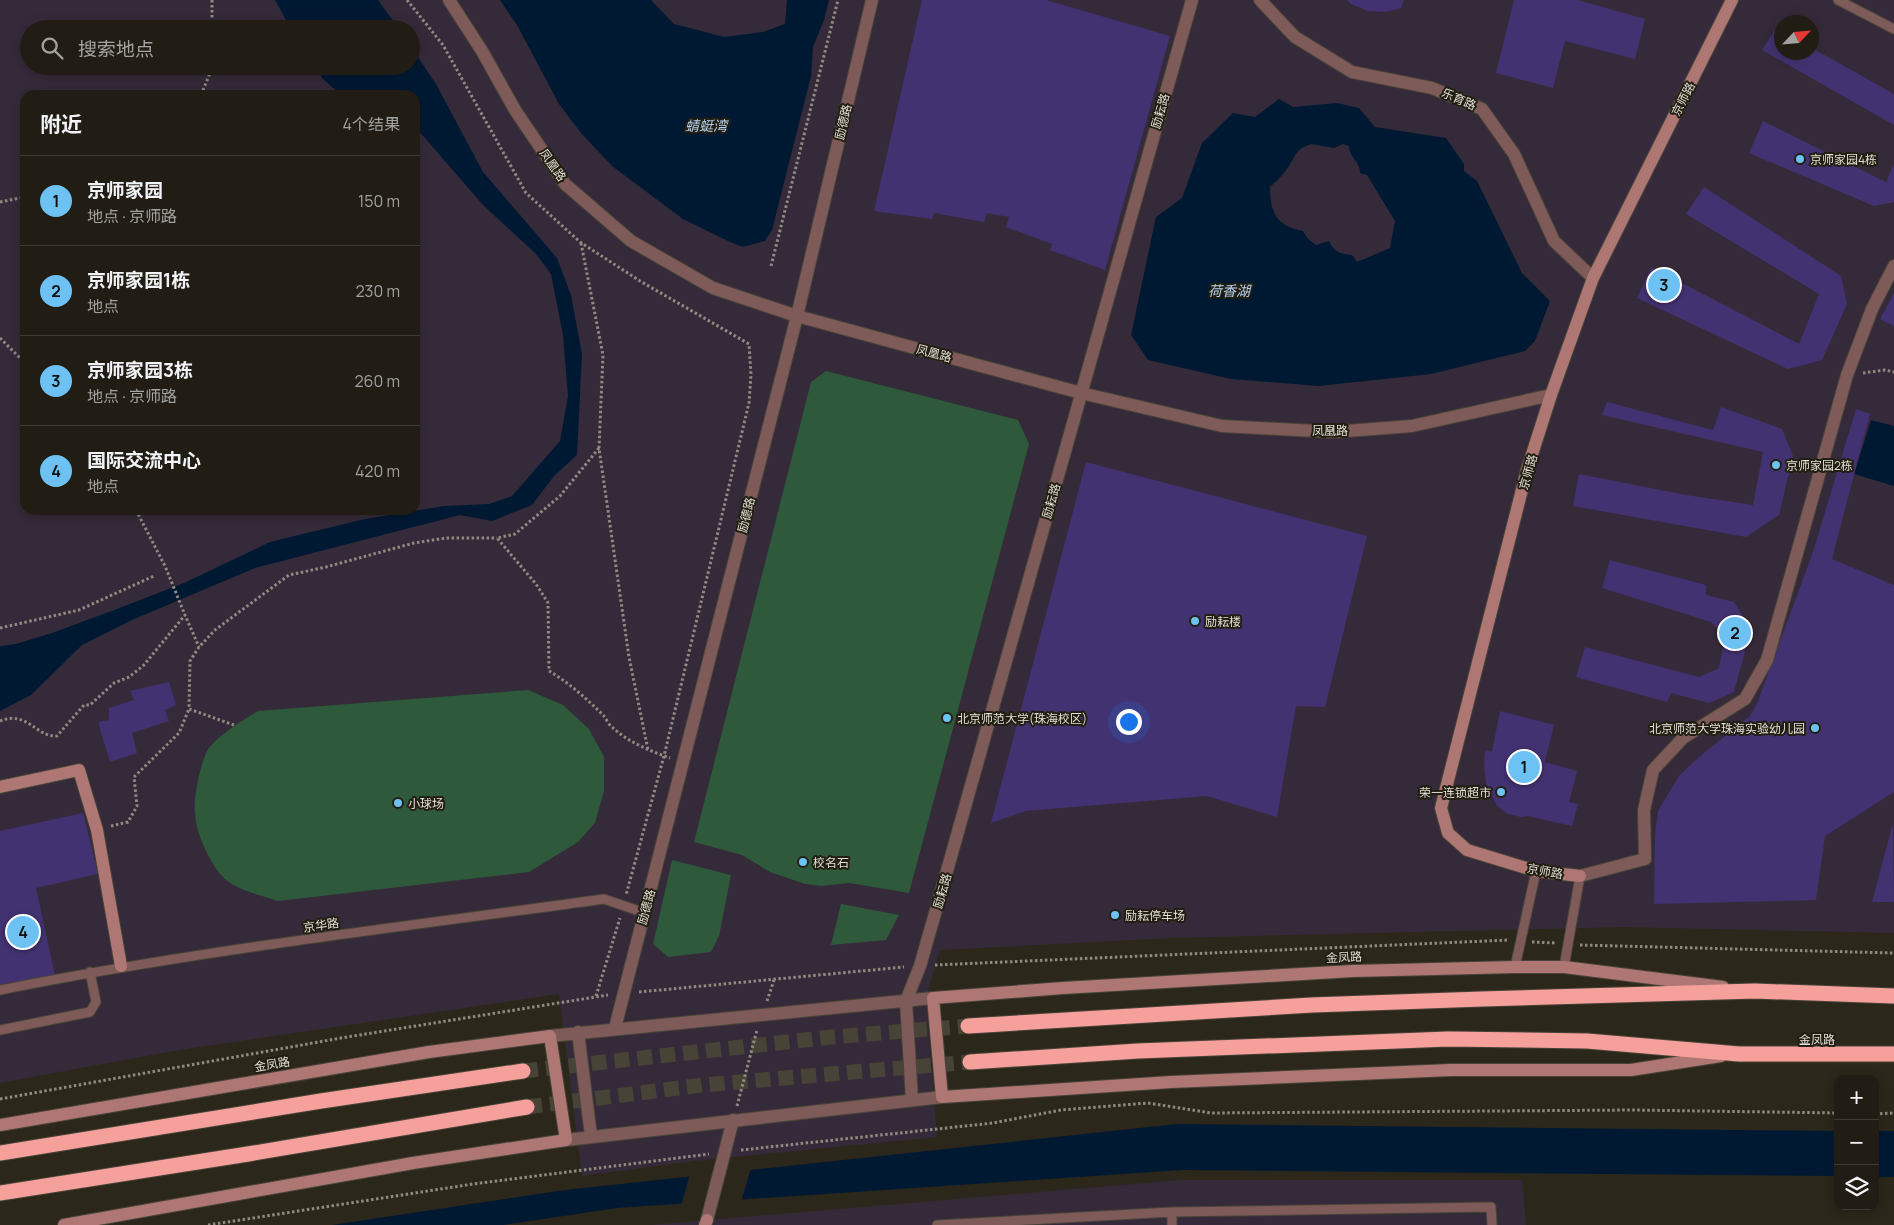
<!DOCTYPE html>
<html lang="zh">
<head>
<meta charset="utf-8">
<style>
	body { margin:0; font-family:Manrope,"Noto Sans SC",sans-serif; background:#29261d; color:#f1f3f6 }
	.controls { position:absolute; right:15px; bottom:15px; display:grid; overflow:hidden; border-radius:10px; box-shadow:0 2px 12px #0003 }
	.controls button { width:45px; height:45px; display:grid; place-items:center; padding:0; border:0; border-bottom:1px solid #3e3b34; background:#211d14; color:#f1f3f6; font:25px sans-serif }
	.compass { position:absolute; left:1774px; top:15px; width:45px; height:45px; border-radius:50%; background:#211d14; box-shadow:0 2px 12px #0003; rotate:64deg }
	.you { position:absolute; left:1128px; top:721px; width:18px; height:18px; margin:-12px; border:4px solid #fff; border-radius:50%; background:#1a73e8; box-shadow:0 0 0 8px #1a73e833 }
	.badge { display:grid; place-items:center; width:32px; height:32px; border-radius:50%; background:#6dc2f3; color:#111; font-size:16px; font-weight:700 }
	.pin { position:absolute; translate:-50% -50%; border:2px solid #fff; box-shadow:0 1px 5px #0006 }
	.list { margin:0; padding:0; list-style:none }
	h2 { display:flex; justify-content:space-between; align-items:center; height:65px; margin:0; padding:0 20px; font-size:21px }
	h2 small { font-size:16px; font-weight:400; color:#a2a2a0 }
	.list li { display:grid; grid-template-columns:32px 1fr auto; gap:15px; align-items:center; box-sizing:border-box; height:90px; padding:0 20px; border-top:1px solid #3e3b34 }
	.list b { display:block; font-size:19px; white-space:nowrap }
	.list p { margin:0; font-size:16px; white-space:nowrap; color:#a2a2a0 }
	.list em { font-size:16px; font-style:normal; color:#a2a2a0 }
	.icon { flex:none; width:28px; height:28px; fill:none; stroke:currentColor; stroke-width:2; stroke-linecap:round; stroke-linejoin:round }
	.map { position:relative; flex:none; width:1894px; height:1225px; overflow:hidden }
	.search { position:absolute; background:#211d14; box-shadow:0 2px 12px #0003; left:20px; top:20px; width:400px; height:55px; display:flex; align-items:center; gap:12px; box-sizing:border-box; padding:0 18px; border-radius:28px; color:#a2a2a0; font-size:19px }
	.panel { position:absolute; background:#211d14; box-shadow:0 2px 12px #0003; left:20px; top:90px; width:400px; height:425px; border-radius:15px }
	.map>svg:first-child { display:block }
	.education { fill:#352a39; fill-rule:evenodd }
	.green { fill:#2e593b }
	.water { fill:#001933; fill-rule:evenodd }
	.pier { fill:#2c271b }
	.building { fill:#433271 }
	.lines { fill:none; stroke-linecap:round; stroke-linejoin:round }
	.highway-tunnel { stroke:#474337; stroke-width:15; stroke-dasharray:15 8; stroke-linecap:butt }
	.lane-casing { stroke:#494439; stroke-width:11 }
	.street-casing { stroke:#494439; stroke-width:14 }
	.secondary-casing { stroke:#494439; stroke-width:14 }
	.highway-casing { stroke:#494439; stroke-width:17 }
	.path { stroke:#8f8b81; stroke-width:3; stroke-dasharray:2.5 2.5; stroke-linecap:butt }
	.lane { stroke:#7e5b58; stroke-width:9 }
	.street { stroke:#7e5b58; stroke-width:12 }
	.secondary { stroke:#af7773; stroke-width:12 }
	.highway { stroke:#f6a09b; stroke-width:15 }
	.poi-dot { fill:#6dc2f3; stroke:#221e11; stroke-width:2 }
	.labels { text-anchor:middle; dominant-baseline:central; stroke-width:4; stroke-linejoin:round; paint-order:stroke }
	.street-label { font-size:12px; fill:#e2dfd7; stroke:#221e11 }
	.poi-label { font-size:12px; fill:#e2dfd7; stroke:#221e11; text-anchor:start }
	.water-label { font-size:14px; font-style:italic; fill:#b3d2f0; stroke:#221e11 }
</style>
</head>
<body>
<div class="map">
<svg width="1894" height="1225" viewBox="0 0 1894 1225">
	<rect width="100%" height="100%" fill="#2c271b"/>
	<path class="education" d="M 0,0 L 1894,0 L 1894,933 L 1623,927 L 1172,938 L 940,950 L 926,998 L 937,1137 L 694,1161 L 582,1176 L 559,994 L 179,1050 L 0,1083 ZM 1782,22 L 1812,22 L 1812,52 L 1782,52 ZM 29,29 L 411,29 L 411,66 L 29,66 ZM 25,95 L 415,95 L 415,510 L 25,510 Z
		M 1182,1180 L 1522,1180 L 1526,1225 L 650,1225 Z"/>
	<path class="green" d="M 826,371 L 1018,420 L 1029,444 L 909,893 L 849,883 L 821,886 L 805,884 L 770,872 L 742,855 L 694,842 L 811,382 Z
		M 528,690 L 563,705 L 589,729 L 604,757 L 604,791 L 595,823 L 578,842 L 529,872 L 278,901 C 261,895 239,891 225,879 C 211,866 196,834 195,814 C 193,798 200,766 207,751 C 214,738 244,719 258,711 Z
		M 672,860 L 731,875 L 719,936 L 711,952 L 668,957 L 653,944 Z
		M 841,904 L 899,915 L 886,940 L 831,945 Z"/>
	<path class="water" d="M 275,0 L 378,0 L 399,29 L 291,29 Z
		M 500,0 L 651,0 L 674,24 L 724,37 L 763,32 L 785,24 L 787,0 L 829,0 L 824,20 L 813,47 L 811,76 L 772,230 L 765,241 L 743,247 L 730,242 L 683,219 L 612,166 L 581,133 L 559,104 L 517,25 Z
		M 411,47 L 436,84 L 483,172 L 557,258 L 571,295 L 582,354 L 577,455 L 554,476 L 532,505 L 492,521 L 460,515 L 255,568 L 132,620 L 82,645 L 31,695 L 0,711 L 0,646 L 16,644 L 52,633 L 117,609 L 184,583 L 270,542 L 365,519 L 444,506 L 489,504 L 512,496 L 560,441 L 568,396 L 563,335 L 551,274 L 536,254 L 483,205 L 418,130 L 415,129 L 415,95 L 341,95 L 323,79 L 314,66 L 411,66 Z
		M 1279,99 L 1293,107 L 1337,103 L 1359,108 L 1375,127 L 1446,138 L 1464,164 L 1464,171 L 1477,181 L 1522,273 L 1550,301 L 1535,341 L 1525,351 L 1431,374 L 1319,386 L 1231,379 L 1148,360 L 1131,335 L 1156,217 L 1182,198 L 1202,143 L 1233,113 L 1255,117 ZM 1311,144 L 1334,148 L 1343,144 L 1349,146 C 1350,159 1360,161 1360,173 L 1367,175 L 1395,221 L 1390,248 L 1357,262 L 1352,255 C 1340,254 1334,252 1329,241 L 1316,245 L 1308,239 L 1303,231 C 1277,226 1270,213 1270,187 C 1276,181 1282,176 1287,169 C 1296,156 1294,150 1311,144 Z
		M 1871,420 L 1894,426 L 1894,486 L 1854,474 Z
		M 1177,1124 L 1838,1131 L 1838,1176 L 1182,1170 L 617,1208 L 503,1225 L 332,1225 L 565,1190 Z
		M 1875,1131 L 1894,1131 L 1894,1177 L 1875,1177 Z"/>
	<path class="pier" d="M 751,1168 L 741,1202 L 681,1206 L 690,1174 Z"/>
	<path class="building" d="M 922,0 L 1046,0 L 1170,36 L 1105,270 L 1050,250 L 1052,244 L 1006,227 L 1009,217 L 987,213 L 984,222 L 934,213 L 932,219 L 874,211 Z
		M 1347,0 L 1404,0 L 1401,8 L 1385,12 L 1368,11 L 1351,4 Z
		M 1514,0 L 1578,0 L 1645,19 L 1635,59 L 1565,41 L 1553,88 L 1496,73 Z
		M 1776,28 L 1782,31 L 1782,52 L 1812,52 L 1812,48 L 1894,94 L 1894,125 L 1762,50 Z
		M 1763,121 L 1886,182 L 1894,164 L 1894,202 L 1874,206 L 1749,153 Z
		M 1704,187 L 1841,276 L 1847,304 L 1822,360 L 1788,369 L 1637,298 L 1651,267 L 1799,344 L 1819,294 L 1686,214 Z
		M 1894,293 L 1894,326 L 1880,319 Z
		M 1607,402 L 1713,430 L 1721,407 L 1782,429 L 1793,456 L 1779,515 L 1746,537 L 1573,506 L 1579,474 L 1686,495 L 1753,505 L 1763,452 L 1602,415 Z
		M 1856,409 L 1870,414 L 1832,559 L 1894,585 L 1894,792 L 1825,836 L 1816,900 L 1654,904 L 1655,835 L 1658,811 L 1679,776 L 1699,757 L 1750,716 L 1758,701 L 1813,552 Z
		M 1086,462 L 1367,536 L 1325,707 L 1296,706 L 1277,817 L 1207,796 L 1025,811 L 991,823 Z
		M 1610,560 L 1706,585 L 1706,595 L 1734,602 L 1751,629 L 1734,692 L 1709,703 L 1671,693 L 1667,702 L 1576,677 L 1585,647 L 1699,677 L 1719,668 L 1725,637 L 1711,622 L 1602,588 Z
		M 169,682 L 176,705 L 165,710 L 169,721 L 132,733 L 137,753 L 110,762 L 98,722 L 109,720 L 109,708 L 134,700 L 130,691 Z
		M 1500,711 L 1554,725 L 1545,762 L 1577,771 L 1569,802 L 1578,804 L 1572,826 L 1528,816 L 1521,817 L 1508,814 L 1497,806 L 1486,784 L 1484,763 L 1485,750 L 1492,752 Z
		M 83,813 L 98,874 L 36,888 L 55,976 L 0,987 L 0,831 Z
		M 1893,823 L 1894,902 L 1872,902 Z"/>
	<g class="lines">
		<path class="highway-tunnel" d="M 523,1071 L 832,1037 L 968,1026
			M 527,1107 L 703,1085 L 970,1062"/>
		<defs>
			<path id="lane" d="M 1838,0 L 1894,29
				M 1515,967 L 1536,871
				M 1564,967 L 1580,876
				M 0,990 C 200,950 402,927 604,899 L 645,913
				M 0,1030 L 90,1012 L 96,1002 L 90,972
				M 1172,1212 L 1172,1225
				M 937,1225 L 1172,1212 L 1491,1207 L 1492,1225"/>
			<path id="street" d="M 449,0 L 482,51 L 515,110 L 565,184 L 631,241 L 713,288 L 797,316 L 1081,393 L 1222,426 L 1334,432 L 1412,426 L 1551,395
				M 1260,0 L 1295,37 L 1352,72 L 1432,88 L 1482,109 L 1514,154 L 1554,241 L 1593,278
				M 1580,876 L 1645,859 L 1644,810 L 1653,770 L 1683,738 L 1745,699 L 1767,660 L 1847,375 L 1872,309 L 1894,266
				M 615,1028 L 797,316 L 872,0
				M 578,1032 L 591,1136
				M 550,1036 L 933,998
				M 912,1100 L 906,1001 L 920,966 L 934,917 L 1192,0
				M 566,1140 L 942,1097
				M 707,1220 L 733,1120"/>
			<path id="secondary" d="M 0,787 L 79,770 L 97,830 L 121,966
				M 1580,876 L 1536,871 L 1467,850 L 1448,833 L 1441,808 L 1527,470 L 1551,395 L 1593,278 L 1732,0
				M 1721,1056 L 1631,1070 L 1451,1070 L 1171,1082 L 942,1097 L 933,998 L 1063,988 L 1353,971 L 1515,967 L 1564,967 L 1723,987
				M 0,1125 L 429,1052 L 550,1036 L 566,1140 L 413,1163 L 64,1225
				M 705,1225 L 707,1220"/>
			<path id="highway" d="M 968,1026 L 1312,1005 L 1482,999 L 1755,991 L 1894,996
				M 970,1062 L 1138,1051 L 1448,1039 L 1587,1041 L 1739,1054 L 1894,1054
				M 0,1153 L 321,1101 L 523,1071
				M 0,1193 L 248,1154 L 527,1107"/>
		</defs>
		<use href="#lane" class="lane-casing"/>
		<use href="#street" class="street-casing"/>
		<use href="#secondary" class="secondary-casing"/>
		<use href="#highway" class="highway-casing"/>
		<path class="path" d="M 212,0 L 212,29
			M 407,0 L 443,45 L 526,193 L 580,242 L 640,281 L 749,344 L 751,375 L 749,403 L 664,756 L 626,895
			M 201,95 L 213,66
			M 0,202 L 25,197
			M 581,243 L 603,355 L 599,448 L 629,657 L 648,750
			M 771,266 L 838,0
			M 0,338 L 23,361 L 25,366
			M 1863,373 L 1885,370 L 1894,372
			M 599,448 L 560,496 L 515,534 L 497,538 L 536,584 L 548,603 L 549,671 C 568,682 587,699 603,715 C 606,718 608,724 612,727 C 628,742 650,751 670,758
			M 136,510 L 165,566 L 185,615
			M 0,628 L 79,610 L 154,576
			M 0,721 C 28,710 35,737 57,736 L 84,705 L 90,705 L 114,683 L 129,677 L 143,666 L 185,615 L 199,647
			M 234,725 L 189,709 L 190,661 L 199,647 L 215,630 L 289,575 L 326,567 L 414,543 L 446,538 L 497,538
			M 111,826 L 128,822 L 137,806 L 134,777 L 179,733 L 189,709
			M 1532,942 L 1556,943
			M 1580,945 L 1894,953
			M 935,965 L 1509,940
			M 639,992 L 904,967
			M 596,996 L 620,918
			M 767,1001 L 774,980
			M 0,1099 L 341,1038 L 608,995
			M 737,1106 L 757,1030
			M 1875,1114 L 1894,1113
			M 741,1150 L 993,1123 L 1061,1110 L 1148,1103 L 1211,1113 L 1633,1110 L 1838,1113
			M 208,1225 L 473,1184 L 709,1154"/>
		<use href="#lane" class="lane"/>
		<use href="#street" class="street"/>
		<use href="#secondary" class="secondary"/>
		<use href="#highway" class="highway"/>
	</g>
	<g class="poi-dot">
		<circle cx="1800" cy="159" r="5"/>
		<circle cx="1776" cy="465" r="5"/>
		<circle cx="1195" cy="621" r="5"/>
		<circle cx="947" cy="718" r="5"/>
		<circle cx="1815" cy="728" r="5"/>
		<circle cx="1501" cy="792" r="5"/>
		<circle cx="398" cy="803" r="5"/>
		<circle cx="803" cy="862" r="5"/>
		<circle cx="1115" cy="915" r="5"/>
	</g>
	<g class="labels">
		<g class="street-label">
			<text transform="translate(1459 99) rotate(23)">乐育路</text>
			<text transform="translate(1683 99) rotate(-63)">京师路</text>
			<text transform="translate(1160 111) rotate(-74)">励耘路</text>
			<text transform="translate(843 122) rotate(-77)">励德路</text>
			<text transform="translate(553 165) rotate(55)">凤凰路</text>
			<text transform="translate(934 353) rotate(15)">凤凰路</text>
			<text x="1330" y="430">凤凰路</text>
			<text transform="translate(1528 472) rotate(-74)">京师路</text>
			<text transform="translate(1051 501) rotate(-74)">励耘路</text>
			<text transform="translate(746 515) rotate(-76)">励德路</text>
			<text transform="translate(1545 871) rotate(10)">京师路</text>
			<text transform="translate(942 891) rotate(-74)">励耘路</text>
			<text transform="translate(646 907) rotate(-75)">励德路</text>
			<text transform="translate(321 925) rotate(-8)">京华路</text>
			<text transform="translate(1344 957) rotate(-3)">金凤路</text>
			<text x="1817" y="1039">金凤路</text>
			<text transform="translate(272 1064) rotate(-10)">金凤路</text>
		</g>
		<g class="poi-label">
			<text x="1810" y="159">京师家园4栋</text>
			<text x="1786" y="465">京师家园2栋</text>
			<text x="1205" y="621">励耘楼</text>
			<text x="957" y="718">北京师范大学(珠海校区)</text>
			<text x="1805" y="728" text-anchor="end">北京师范大学珠海实验幼儿园</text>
			<text x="1491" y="792" text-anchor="end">荣一连锁超市</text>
			<text x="408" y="803">小球场</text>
			<text x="813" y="862">校名石</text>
			<text x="1125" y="915">励耘停车场</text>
		</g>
		<g class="water-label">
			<text x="706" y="125">蜻蜓湾</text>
			<text x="1229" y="290">荷香湖</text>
		</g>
	</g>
</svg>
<div class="controls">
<button>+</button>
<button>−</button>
<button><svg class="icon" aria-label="layers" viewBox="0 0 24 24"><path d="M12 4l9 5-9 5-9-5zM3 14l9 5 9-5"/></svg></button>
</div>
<svg class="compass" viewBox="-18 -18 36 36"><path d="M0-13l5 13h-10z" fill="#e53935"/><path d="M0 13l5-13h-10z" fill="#a2a2a0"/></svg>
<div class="you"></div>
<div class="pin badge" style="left:1524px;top:767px">1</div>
<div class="pin badge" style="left:1735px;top:633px">2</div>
<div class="pin badge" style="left:1664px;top:285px">3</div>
<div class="pin badge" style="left:23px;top:932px">4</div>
<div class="search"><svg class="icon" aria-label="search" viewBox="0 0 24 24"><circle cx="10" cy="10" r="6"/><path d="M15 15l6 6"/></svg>搜索地点</div>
<section class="panel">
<h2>附近<small>4个结果</small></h2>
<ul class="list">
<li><span class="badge">1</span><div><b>京师家园</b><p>地点 · 京师路</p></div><em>150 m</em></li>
<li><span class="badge">2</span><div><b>京师家园1栋</b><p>地点</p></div><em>230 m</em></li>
<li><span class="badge">3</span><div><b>京师家园3栋</b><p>地点 · 京师路</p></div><em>260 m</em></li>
<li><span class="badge">4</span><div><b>国际交流中心</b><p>地点</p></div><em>420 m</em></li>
</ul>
</section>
</div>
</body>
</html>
